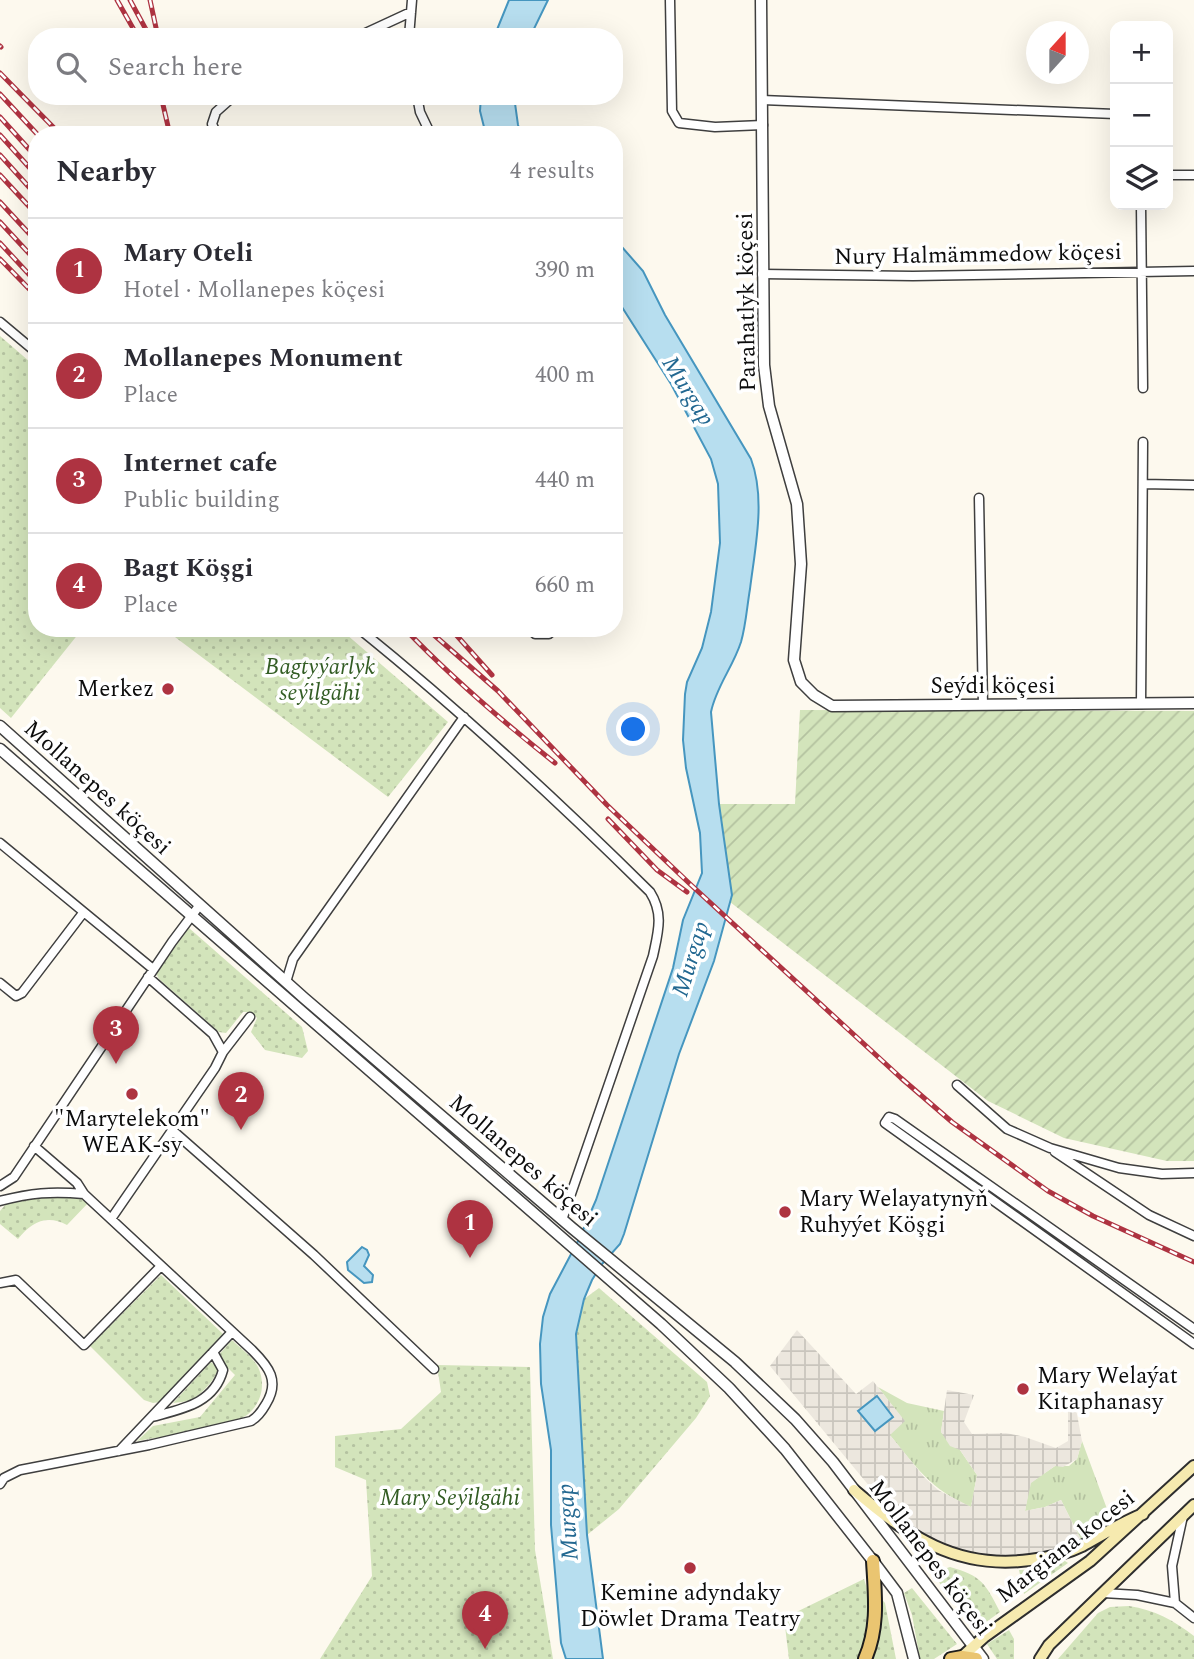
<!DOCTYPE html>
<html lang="en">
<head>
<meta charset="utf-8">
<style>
	body { margin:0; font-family:Spectral,serif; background:#f7f7f7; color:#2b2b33 }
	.controls { position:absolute; right:21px; top:21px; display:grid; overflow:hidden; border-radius:14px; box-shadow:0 7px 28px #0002 }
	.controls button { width:63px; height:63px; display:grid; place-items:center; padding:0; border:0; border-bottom:2px solid #e1e1e2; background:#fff; color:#2b2b33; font:35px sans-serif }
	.compass { position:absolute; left:1026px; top:21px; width:63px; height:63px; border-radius:50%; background:#fff; box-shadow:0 7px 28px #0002; rotate:21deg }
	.you { position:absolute; left:634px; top:730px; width:24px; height:24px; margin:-18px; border:5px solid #fff; border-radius:50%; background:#1a73e8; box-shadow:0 0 0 10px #1a73e833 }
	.badge { display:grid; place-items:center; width:46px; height:46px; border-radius:50%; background:#ae3341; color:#fff; font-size:23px; font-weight:700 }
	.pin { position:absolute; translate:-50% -58px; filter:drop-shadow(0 2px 4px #0008) }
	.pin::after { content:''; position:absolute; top:37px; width:24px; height:21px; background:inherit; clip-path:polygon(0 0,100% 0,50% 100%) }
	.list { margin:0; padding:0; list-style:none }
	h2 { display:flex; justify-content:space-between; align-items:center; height:91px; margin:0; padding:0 28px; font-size:30px }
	h2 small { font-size:23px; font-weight:400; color:#7c7c81 }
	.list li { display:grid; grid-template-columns:46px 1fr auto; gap:21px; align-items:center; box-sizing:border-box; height:105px; padding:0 28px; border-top:2px solid #e1e1e2 }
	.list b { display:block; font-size:26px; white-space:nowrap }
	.list p { margin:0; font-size:23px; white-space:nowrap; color:#7c7c81 }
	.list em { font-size:23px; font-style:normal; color:#7c7c81 }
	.icon { flex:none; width:38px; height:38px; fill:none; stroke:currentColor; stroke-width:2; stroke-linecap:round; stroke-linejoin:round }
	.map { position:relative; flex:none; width:1194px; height:1659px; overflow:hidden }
	.search { position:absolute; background:#fff; box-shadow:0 7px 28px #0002; left:28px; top:28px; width:595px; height:77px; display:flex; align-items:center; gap:18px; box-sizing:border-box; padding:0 24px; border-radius:28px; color:#7c7c81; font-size:26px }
	.panel { position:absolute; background:#fff; box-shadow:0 7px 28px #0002; left:28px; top:126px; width:595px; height:511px; border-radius:28px }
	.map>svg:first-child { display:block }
	.grass { fill:url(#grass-tufts) }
	.park { fill:url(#park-dots) }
	.garden { fill:url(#garden-furrows) }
	.plaza { fill:url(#plaza-grid) }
	.water { fill:#b7deef; stroke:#4696bf; stroke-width:2 }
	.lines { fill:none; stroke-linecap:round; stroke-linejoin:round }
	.minor-casing { stroke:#3f3f3f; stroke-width:11 }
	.tertiary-casing { stroke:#3f3f3f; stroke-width:13 }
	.secondary-casing { stroke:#2e2e2e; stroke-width:14 }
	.primary-casing { stroke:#1d1d1d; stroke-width:16 }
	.minor { stroke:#fff; stroke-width:8 }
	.tertiary { stroke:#fff; stroke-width:10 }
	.secondary { stroke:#f6eaaf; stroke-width:10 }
	.primary { stroke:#eac571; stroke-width:12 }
	.rail-casing { stroke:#ae3341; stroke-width:5 }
	.rail { stroke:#fff; stroke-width:2.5; stroke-dasharray:8; stroke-linecap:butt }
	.poi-dot { fill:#ae3341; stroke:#fff; stroke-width:2.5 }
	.labels { text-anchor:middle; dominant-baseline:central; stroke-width:7; stroke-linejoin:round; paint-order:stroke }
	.street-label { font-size:23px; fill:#0c0c0c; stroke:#fff }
	.park-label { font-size:23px; font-style:italic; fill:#335d24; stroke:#fff }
	.poi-label { font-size:23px; fill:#0c0c0c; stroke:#fff }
	.water-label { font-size:24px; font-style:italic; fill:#236891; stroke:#fff }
</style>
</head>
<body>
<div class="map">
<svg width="1194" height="1659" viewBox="0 0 1194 1659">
	<defs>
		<pattern id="grass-tufts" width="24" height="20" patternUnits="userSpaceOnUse" patternTransform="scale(1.75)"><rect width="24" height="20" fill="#d3e4bb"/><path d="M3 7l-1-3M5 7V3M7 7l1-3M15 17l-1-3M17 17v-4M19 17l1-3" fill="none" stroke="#b4c2a0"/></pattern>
		<pattern id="park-dots" width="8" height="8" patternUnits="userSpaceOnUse" patternTransform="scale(1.75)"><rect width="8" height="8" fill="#d3e4bb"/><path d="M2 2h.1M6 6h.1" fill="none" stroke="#b4c2a0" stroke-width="1.8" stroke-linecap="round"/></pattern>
		<pattern id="garden-furrows" width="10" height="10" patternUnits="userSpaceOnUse" patternTransform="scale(1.75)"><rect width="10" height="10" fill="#d3e4bb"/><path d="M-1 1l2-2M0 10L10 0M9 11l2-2" fill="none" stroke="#b4c2a0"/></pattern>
		<pattern id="plaza-grid" width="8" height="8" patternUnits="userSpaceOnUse" patternTransform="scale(1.75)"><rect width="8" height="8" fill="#ece7de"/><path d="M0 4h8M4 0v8" fill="none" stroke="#c9c5bd"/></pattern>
	</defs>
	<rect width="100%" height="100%" fill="#fdf9ee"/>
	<path class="grass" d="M 878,1387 L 907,1403 L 944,1411 L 941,1432 L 960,1450 L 977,1475 L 971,1507 C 930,1489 917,1468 889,1434 L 904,1421 Z
		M 1082,1441 L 1110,1517 L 1081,1540 L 1061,1500 L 1045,1507 L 1025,1511 L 1030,1483 L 1055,1466 L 1069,1466 L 1077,1459 Z"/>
	<path class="park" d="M 0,336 L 37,368 L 37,628 L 83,628 L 11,718 L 0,708 Z
		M 163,628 L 339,628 L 448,722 L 388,797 Z
		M 189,928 L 302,1027 L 308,1051 L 302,1058 L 265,1050 L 251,1032 L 257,1018 L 251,1012 L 243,1012 L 226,1033 L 219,1032 L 159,979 L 156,973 Z
		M 84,1194 L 90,1201 L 67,1225 C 47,1214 31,1222 18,1239 L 0,1224 L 0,1211 L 11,1198 Z
		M 161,1275 L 223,1334 L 159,1402 L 153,1403 L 144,1400 L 90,1346 Z
		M 599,1288 L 707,1382 L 710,1396 L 696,1418 L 619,1509 L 587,1535 L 576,1334 L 584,1299 Z
		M 232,1340 C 240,1348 253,1357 258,1367 C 266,1384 262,1403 247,1415 C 226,1430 164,1436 137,1441 L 153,1426 L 200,1417 L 235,1375 L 217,1357 Z
		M 211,1362 L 218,1368 C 216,1379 201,1395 191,1400 C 186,1402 178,1402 173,1403 Z
		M 437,1365 L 530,1367 L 535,1550 L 553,1659 L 320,1659 L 372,1576 L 366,1480 L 335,1467 L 335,1436 L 401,1429 L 441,1392 Z
		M 1065,1561 L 1068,1563 L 1024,1594 L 1019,1570 L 1039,1569 Z
		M 950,1567 C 982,1576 985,1583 1000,1612 L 975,1630 L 932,1573 Z
		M 864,1579 L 870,1599 L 861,1659 L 789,1659 L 784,1618 Z
		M 912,1588 L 957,1644 L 934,1659 L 920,1659 L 912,1615 L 904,1593 Z
		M 878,1595 L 885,1603 L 896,1659 L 871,1659 C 879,1638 878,1617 878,1595 Z
		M 1129,1606 C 1155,1610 1173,1620 1194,1636 L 1194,1659 L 1058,1659 L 1098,1613 L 1110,1607 Z
		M 1009,1630 L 1014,1639 L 1014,1659 L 997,1659 L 987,1644 Z"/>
	<path class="garden" d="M 800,710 L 1194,711 L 1194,1161 L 1167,1161 L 1064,1138 L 988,1101 L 730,902 L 732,895 L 719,804 L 795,804 Z"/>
	<path class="plaza" d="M 797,1330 L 856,1394 L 873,1381 L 905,1421 L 890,1435 L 924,1477 L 938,1490 L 971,1507 L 977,1475 L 960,1450 L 950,1446 L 941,1432 L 947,1390 L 974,1395 L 964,1422 L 972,1434 L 1006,1433 L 1025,1437 L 1056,1448 L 1068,1441 L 1068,1404 L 1076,1409 L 1082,1441 L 1077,1459 L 1063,1467 L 1055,1466 L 1031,1483 L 1025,1511 L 1045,1507 L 1061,1500 L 1081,1540 L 1035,1554 L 977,1554 L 948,1546 L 922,1535 L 900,1520 L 870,1487 L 770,1366 Z"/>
	<path class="water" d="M 509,0 L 548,0 L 530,37 L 494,37 Z
		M 481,96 L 514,96 L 518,125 L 522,135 L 486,135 L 480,111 Z
		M 614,238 L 643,271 L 665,315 L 751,459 C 766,499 755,548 750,589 C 747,606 746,625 741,642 C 733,667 716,687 711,712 L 719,804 L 732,895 L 714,961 L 679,1054 L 624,1234 L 620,1244 L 602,1264 L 592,1280 L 584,1299 L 576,1334 L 587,1535 L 603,1659 L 566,1659 L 561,1643 L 551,1525 L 551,1450 L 541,1384 L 540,1344 L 543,1317 L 550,1294 L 579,1239 L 596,1200 L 673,968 L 683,920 L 702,873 L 700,833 L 686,768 L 683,740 L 685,694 L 687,682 L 702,648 L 711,612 L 720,543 L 718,484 L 711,459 L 671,384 L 620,304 L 614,301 Z
		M 362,1247 L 367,1250 L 369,1255 L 364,1266 L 373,1275 L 372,1282 L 364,1283 L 348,1270 L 347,1262 Z
		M 877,1396 L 893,1417 L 875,1431 L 858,1411 Z"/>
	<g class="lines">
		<defs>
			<path id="minor" d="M 670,0 L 672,111 L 679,123 L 715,127 L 763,125
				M 357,37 L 411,12
				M 409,37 L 412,0
				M 417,96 L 420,112 L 431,135
				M 762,100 L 1115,114
				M 217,135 L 212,124 L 216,112 L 234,96
				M 1168,175 L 1194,175
				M 1141,205 L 1143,388
				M 762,274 L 913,276 L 1194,271
				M 0,322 L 37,353
				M 1143,484 L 1194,485
				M 979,498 L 983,705
				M 358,628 C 461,711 557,800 650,892 C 664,914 658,932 653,956 L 562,1220
				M 530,628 L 535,634 L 549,634 L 554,628
				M 1141,704 L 1143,442
				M 0,843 L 153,969
				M 286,982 L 293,959 L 464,717
				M 0,983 L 16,996 L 22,993 L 83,913
				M 223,1052 L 250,1017
				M 957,1085 L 1007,1129 L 1050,1148 L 1119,1168 L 1162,1174 L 1194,1173
				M 172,1130 L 314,1255 L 434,1369
				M 1055,1152 L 1149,1215 L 1194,1236
				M 0,1186 L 14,1177 L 172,942 L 199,906
				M 0,1201 C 31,1193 51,1191 84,1194
				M 111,1219 L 215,1068 L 223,1052 L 213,1034 L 148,977
				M 0,1283 L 16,1280 L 84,1345 L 161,1266
				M 1194,1329 L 895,1119 L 889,1117 L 885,1123 L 1194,1344
				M 152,1417 C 181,1409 214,1404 223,1370 L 213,1352
				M 119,1451 L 232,1332
				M 0,1484 L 4,1478 L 20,1470 L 149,1445 L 251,1421 C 258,1417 262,1411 266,1404 C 280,1381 269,1367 252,1350 L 84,1194 L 77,1183 L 34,1146
				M 1103,1593 L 1137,1595 L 1175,1603 L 1194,1618
				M 1175,1603 L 1172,1566 L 1183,1516"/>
			<path id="tertiary" d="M 761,0 L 764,365 L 769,406 L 797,504 L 801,564 L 794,660 L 801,682 L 814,695 L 832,706 L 1194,703
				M 0,726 L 304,998 L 572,1228 L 735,1362 L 795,1419 L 833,1462 L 983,1659
				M 0,749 L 661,1324 L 729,1388 L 785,1449 L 873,1561 L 897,1593 L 914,1659"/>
			<path id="secondary" d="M 854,1490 C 908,1536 956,1570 1030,1560 C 1047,1558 1066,1554 1082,1546 C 1102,1535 1121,1523 1143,1514
				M 962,1657 L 984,1637 L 1090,1561 L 1194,1466
				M 1040,1659 L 1049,1645 L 1194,1505"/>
			<path id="primary" d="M 865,1659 C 879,1627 875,1595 873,1561
				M 951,1659 L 962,1657 L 976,1659"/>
		</defs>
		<use href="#minor" class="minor-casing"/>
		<use href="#tertiary" class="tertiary-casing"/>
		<use href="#secondary" class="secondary-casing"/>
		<use href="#primary" class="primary-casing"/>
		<use href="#minor" class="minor"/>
		<use href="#tertiary" class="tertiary"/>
		<use href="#secondary" class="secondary"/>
		<use href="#primary" class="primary"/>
		<defs>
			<path id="rail" d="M 117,0 L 138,37
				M 130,0 L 150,37
				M 150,0 L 158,37
				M 0,46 L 1,47
				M 0,73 L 61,135
				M 0,94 L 38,135
				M 161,96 L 170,135
				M 0,117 L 37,158
				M 0,135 L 37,176
				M 0,155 L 37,196
				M 0,175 L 37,215
				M 0,202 L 37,242
				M 0,222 L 37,262
				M 0,243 L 37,283
				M 0,259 L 37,297
				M 404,628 C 451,677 502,721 555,763
				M 426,628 L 498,691 L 607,805 L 690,884 L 901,1078 L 952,1122 L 1048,1191 L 1093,1216 L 1194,1262
				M 450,628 L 492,675
				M 608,819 L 657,870 L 687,892"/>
		</defs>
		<use href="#rail" class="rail-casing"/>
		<use href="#rail" class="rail"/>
	</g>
	<g class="poi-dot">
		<circle cx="168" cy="689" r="7"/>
		<circle cx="132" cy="1094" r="7"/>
		<circle cx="785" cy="1212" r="7"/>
		<circle cx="1023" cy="1389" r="7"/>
		<circle cx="690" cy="1568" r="7"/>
	</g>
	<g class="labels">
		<g class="street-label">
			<text transform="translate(978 255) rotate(-1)">Nury Halmämmedow köçesi</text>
			<text transform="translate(747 302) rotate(-91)">Parahatlyk köçesi</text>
			<text x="993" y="686">Seýdi köçesi</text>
			<text transform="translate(97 788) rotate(42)">Mollanepes köçesi</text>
			<text transform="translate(523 1161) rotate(41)">Mollanepes köçesi</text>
			<text transform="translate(1066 1547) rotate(-38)">Margiana kocesi</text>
			<text transform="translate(930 1558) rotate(53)">Mollanepes köçesi</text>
		</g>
		<g class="park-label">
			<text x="320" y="667">Bagtyýarlyk<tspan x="320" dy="26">seýilgähi</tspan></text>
			<text x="450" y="1498">Mary Seýilgähi</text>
		</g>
		<g class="poi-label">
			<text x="154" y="689" text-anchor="end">Merkez</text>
			<text x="132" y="1119">"Marytelekom"<tspan x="132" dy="26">WEAK-sy</tspan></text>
			<text x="799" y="1199" text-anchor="start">Mary Welayatynyň<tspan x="799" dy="26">Ruhyýet Köşgi</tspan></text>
			<text x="1037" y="1376" text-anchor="start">Mary Welaýat<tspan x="1037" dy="26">Kitaphanasy</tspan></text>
			<text x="690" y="1593">Kemine adyndaky<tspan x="690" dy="26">Döwlet Drama Teatry</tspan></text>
		</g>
		<g class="water-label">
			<text transform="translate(688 391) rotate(58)">Murgap</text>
			<text transform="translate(691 959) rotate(-73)">Murgap</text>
			<text transform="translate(568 1522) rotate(-94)">Murgap</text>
		</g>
	</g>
</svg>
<div class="controls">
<button>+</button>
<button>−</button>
<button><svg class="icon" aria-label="layers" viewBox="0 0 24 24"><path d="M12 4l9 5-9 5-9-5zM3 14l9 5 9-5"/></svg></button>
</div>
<svg class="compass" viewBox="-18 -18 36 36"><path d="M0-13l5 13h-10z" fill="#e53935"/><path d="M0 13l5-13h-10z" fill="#7c7c81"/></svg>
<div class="you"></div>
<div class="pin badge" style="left:470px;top:1258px">1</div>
<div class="pin badge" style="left:241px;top:1130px">2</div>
<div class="pin badge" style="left:116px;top:1064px">3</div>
<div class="pin badge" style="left:485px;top:1649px">4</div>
<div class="search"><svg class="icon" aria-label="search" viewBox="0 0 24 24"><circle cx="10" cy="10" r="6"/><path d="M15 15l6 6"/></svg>Search here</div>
<section class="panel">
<h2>Nearby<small>4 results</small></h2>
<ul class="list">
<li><span class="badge">1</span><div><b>Mary Oteli</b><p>Hotel · Mollanepes köçesi</p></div><em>390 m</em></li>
<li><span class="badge">2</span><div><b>Mollanepes Monument</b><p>Place</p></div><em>400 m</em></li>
<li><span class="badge">3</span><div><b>Internet cafe</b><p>Public building</p></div><em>440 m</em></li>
<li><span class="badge">4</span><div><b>Bagt Köşgi</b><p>Place</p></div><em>660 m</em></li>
</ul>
</section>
</div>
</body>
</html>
